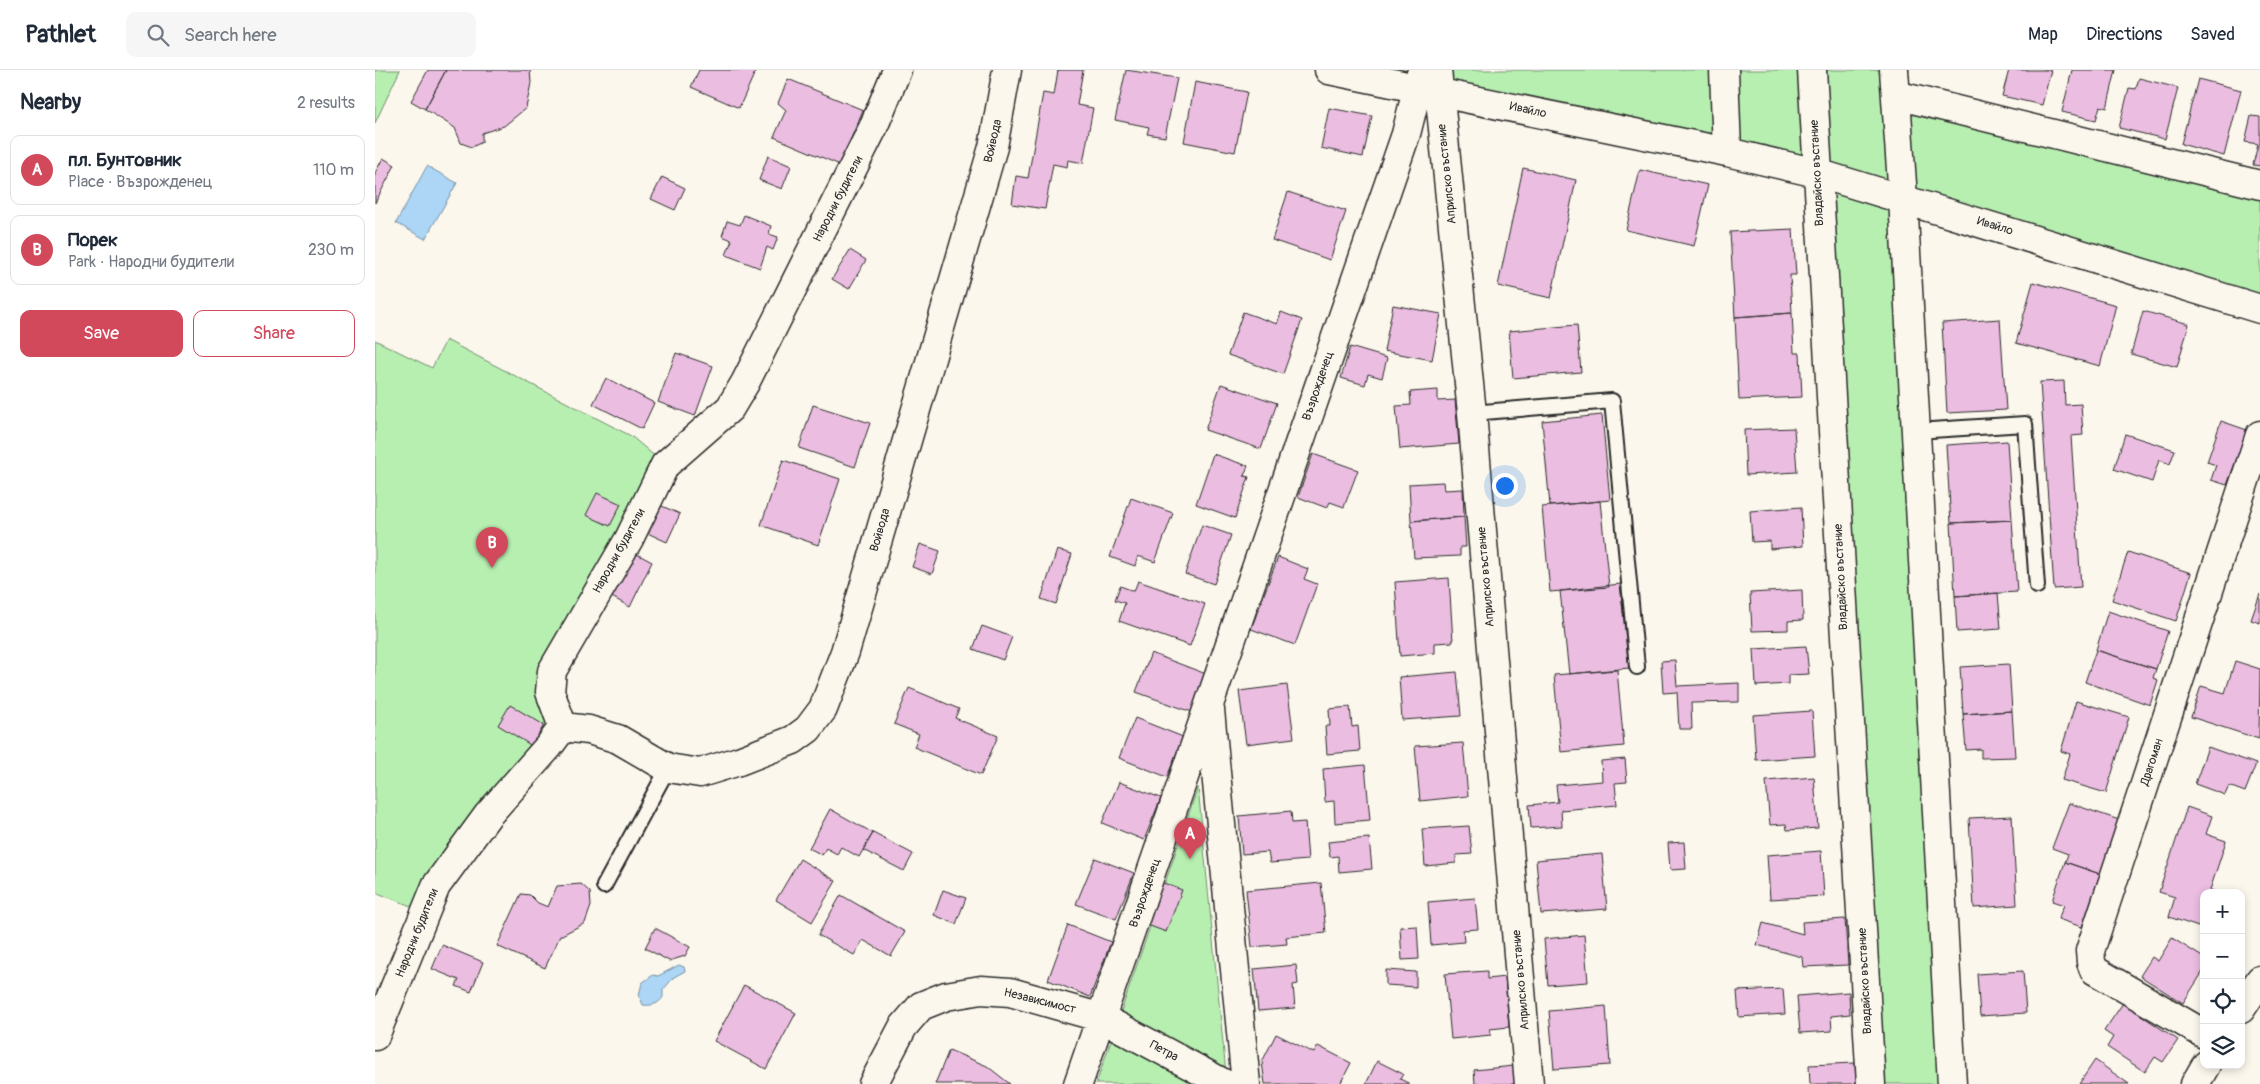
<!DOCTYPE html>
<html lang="en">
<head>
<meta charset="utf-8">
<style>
	body { margin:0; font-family:Pangolin,sans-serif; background:#f6f6f7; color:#1f2937 }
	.controls { position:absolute; right:15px; bottom:15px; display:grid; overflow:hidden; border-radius:10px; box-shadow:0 2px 8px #0003 }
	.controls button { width:45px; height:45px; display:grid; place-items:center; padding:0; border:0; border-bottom:1px solid #e0e1e3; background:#fff; color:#1f2937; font:25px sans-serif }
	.you { position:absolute; left:1129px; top:415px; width:18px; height:18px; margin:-12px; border:4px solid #fff; border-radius:50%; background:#1a73e8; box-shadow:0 0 0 8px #1a73e833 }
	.badge { display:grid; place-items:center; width:32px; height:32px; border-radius:50%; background:#d1495b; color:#fff; font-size:16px; font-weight:700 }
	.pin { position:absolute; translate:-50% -41px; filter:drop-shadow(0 1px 2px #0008) }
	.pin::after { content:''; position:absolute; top:26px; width:18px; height:15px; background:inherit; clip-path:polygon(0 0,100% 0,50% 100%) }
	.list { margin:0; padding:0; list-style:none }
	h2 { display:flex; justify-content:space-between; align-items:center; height:65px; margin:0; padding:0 20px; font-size:21px }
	h2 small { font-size:16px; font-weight:400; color:#747a83 }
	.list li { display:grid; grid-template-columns:32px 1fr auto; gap:15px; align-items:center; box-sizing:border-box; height:70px; margin:0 10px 10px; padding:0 10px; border:1px solid #e0e1e3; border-radius:10px }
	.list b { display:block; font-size:19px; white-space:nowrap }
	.list p { margin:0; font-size:16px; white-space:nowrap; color:#747a83 }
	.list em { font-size:16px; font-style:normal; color:#747a83 }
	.actions { display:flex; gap:10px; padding:15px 20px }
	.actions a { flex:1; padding:11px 0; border:1px solid #d1495b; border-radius:10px; text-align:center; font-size:18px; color:#d1495b }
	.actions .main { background:#d1495b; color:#fff }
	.icon { flex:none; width:28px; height:28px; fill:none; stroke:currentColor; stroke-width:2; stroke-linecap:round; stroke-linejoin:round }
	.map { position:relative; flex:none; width:1885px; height:1014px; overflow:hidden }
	header { display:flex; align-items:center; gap:30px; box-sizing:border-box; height:70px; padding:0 25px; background:#fff; border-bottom:1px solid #e0e1e3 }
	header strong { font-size:24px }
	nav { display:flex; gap:28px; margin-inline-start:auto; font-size:18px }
	.search { width:350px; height:45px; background:#f6f6f7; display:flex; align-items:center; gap:12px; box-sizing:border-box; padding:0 18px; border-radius:10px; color:#747a83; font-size:19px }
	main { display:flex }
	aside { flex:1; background:#fff }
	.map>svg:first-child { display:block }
	.green { fill:#b7efb1; stroke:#718d6e }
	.water { fill:#acd5f6; stroke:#7891a5 }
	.building { fill:#ebbde1; stroke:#2b2b2b }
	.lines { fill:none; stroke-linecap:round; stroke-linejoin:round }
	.lane-casing { stroke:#2b2b2b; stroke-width:18 }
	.street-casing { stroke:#2b2b2b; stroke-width:31 }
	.lane { stroke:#fbf7ec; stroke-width:14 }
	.street { stroke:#fbf7ec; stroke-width:28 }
	.labels { text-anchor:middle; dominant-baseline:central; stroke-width:4; stroke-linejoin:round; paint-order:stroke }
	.street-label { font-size:12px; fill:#2b2b2b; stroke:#fbf7ec }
</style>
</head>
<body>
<header>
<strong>Pathlet</strong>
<div class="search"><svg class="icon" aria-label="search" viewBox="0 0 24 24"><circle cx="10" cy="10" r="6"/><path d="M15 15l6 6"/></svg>Search here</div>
<nav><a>Map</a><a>Directions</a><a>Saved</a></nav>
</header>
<main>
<aside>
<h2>Nearby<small>2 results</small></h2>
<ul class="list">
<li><span class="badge">A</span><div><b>пл. Бунтовник</b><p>Place · Възрожденец</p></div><em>110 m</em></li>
<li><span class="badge">B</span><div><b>Порек</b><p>Park · Народни будители</p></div><em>230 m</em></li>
</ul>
<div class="actions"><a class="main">Save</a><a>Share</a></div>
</aside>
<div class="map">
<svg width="1885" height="1014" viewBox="0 0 1885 1014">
	<rect width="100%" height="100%" fill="#fbf7ec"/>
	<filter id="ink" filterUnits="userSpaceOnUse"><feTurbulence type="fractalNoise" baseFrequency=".02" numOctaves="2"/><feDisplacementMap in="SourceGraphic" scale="10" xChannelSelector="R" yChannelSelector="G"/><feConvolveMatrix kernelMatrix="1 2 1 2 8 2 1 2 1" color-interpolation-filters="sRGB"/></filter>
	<g filter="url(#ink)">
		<path class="green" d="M 0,0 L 25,0 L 0,53 Z
			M 1062,0 L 1519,0 L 1522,25 L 1885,115 L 1885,239 L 1528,128 L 1577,1014 L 1496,1014 L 1442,103 L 1063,22 Z
			M 0,270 L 57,298 L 71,270 L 256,366 L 290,395 L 177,601 L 188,657 L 41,838 L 0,822 Z
			M 823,717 L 852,1014 L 721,1014 Z"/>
		<path class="water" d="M 52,96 L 82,113 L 50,169 L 21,153 Z
			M 304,895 L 309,897 L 310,901 L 299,907 L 288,920 L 288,927 C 284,934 277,936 268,935 L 264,925 L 267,913 L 278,905 L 283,906 Z"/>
		<path class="building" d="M 53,0 L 71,0 L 50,39 L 36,31 Z
			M 71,0 L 155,0 L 156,13 L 151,38 L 129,56 L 107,63 L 107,72 L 97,77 L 86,73 L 80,58 L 50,39 Z
			M 324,0 L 381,0 L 364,38 L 316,17 Z
			M 683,0 L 708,0 L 702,35 L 718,38 L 708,93 L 693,90 L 692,97 L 678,94 L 670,139 L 637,134 L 641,106 L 653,108 L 668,23 L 679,25 Z
			M 751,0 L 802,8 L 790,67 L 772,64 L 774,57 L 740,50 Z
			M 1634,0 L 1676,0 L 1667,35 L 1627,26 Z
			M 1697,0 L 1741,0 L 1732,38 L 1725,36 L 1721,50 L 1687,42 Z
			M 1764,8 L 1803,18 L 1790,69 L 1744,58 L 1754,18 L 1761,19 Z
			M 413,9 L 488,40 L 465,95 L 399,67 L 411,40 L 403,33 Z
			M 1823,9 L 1866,20 L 1849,86 L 1806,74 Z
			M 820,12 L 872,22 L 860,82 L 809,72 Z
			M 954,38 L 997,46 L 988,87 L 946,78 Z
			M 1876,46 L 1885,47 L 1885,96 L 1878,95 L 1883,74 L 1870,72 Z
			M 393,86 L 416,96 L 407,119 L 384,110 Z
			M 8,88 L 20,95 L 0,133 L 0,103 Z
			M 1148,98 L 1201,110 L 1176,228 L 1123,216 Z
			M 1265,100 L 1333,115 L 1319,176 L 1251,160 Z
			M 287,107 L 310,118 L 300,140 L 276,129 Z
			M 913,122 L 971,141 L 955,190 L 897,170 Z
			M 369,145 L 396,156 L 394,164 L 403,167 L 398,180 L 392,177 L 385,198 L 351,185 L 357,170 L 347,166 L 352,151 L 365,155 Z
			M 1418,159 L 1421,205 L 1415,205 L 1417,243 L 1360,247 L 1355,162 Z
			M 475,180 L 491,190 L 474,219 L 457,209 Z
			M 1658,212 L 1741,235 L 1725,296 L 1641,273 Z
			M 1018,235 L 1066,244 L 1057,290 L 1009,281 Z
			M 1768,241 L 1814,254 L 1802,297 L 1756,284 Z
			M 868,242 L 902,254 L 906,242 L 927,250 L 908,304 L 853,285 Z
			M 1417,243 L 1419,283 L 1425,283 L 1427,327 L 1364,330 L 1360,247 Z
			M 1625,249 L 1631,340 L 1572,343 L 1567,253 Z
			M 1202,255 L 1206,302 L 1138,308 L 1134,261 Z
			M 975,277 L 1012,288 L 1007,308 L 993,304 L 990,315 L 966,308 Z
			M 301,283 L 338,296 L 320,346 L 283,332 Z
			M 231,308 L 279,333 L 267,359 L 218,334 Z
			M 1689,311 L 1690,335 L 1706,334 L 1708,365 L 1696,366 L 1706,517 L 1679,519 L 1665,312 Z
			M 846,314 L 902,333 L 886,379 L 830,360 Z
			M 1063,320 L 1063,331 L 1080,330 L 1084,374 L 1025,379 L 1021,336 L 1036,335 L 1035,322 Z
			M 438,335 L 495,353 L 480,397 L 424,378 Z
			M 1227,345 L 1235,430 L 1175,436 L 1167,351 Z
			M 1846,351 L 1872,360 L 1852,415 L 1836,410 L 1841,395 L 1832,392 Z
			M 1419,358 L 1422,402 L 1371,405 L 1369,360 Z
			M 1750,364 L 1800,380 L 1795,394 L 1784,390 L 1777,412 L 1739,399 Z
			M 1632,371 L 1637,450 L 1576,453 L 1571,375 Z
			M 838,384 L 873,396 L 869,406 L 874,407 L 860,448 L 821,434 Z
			M 938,384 L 983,400 L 969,437 L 955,432 L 952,438 L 923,427 Z
			M 408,390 L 465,409 L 443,475 L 386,455 Z
			M 1068,412 L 1069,420 L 1088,419 L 1089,447 L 1036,451 L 1034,414 Z
			M 222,423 L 246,434 L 235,456 L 211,445 Z
			M 756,428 L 798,443 L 780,492 L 763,486 L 760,496 L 735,487 Z
			M 1225,431 L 1234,517 L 1175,522 L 1167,437 Z
			M 280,433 L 305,444 L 292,472 L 268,461 Z
			M 1426,437 L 1428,476 L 1395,479 L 1395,471 L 1377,472 L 1375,441 Z
			M 1089,447 L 1091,477 L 1085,477 L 1085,486 L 1039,488 L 1036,451 Z
			M 1637,450 L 1642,522 L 1580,526 L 1576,453 Z
			M 827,455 L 856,465 L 839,514 L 810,504 Z
			M 545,474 L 565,481 L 557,504 L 537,497 Z
			M 682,480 L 697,484 L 681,534 L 666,529 Z
			M 258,482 L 277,492 L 255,537 L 235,526 Z
			M 1753,482 L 1816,503 L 1801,551 L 1737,530 Z
			M 903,487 L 933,499 L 929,509 L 942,514 L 920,575 L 876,559 Z
			M 1074,508 L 1078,572 L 1060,573 L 1060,583 L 1025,586 L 1020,512 Z
			M 763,511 L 830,534 L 815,576 L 744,551 L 750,533 L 740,530 L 745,516 L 759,521 Z
			M 1245,514 L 1254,598 L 1194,604 L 1185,521 Z
			M 1427,520 L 1428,550 L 1413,551 L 1413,560 L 1377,561 L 1375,523 Z
			M 1623,523 L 1626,559 L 1582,562 L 1580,526 Z
			M 1885,524 L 1885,553 L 1876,550 Z
			M 1733,541 L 1793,561 L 1781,599 L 1721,580 Z
			M 607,556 L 637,567 L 628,590 L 598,579 Z
			M 1431,576 L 1434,604 L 1413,605 L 1413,614 L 1381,616 L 1379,579 Z
			M 1721,580 L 1781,599 L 1778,608 L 1783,610 L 1775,635 L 1710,612 Z
			M 776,583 L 831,604 L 817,642 L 761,622 Z
			M 1300,590 L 1302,616 L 1364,613 L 1364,632 L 1316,633 L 1317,659 L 1304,659 L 1302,622 L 1288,623 L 1286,591 Z
			M 1860,591 L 1885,599 L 1884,669 L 1816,647 L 1826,616 L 1850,623 Z
			M 1634,594 L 1637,641 L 1588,644 L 1585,597 Z
			M 1242,600 L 1249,676 L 1186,682 L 1179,605 Z
			M 1082,602 L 1086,646 L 1027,650 L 1024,607 Z
			M 912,615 L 919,668 L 871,674 L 864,621 Z
			M 534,618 L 584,639 L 580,648 L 623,666 L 606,705 L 539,677 L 544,664 L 519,654 Z
			M 1701,631 L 1754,647 L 1731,723 L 1687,710 L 1695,684 L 1686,681 Z
			M 135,635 L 169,655 L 157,676 L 123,655 Z
			M 975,637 L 977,657 L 983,656 L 985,681 L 952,684 L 950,656 L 955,656 L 954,639 Z
			M 1437,641 L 1440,686 L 1381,690 L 1378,645 Z
			M 1637,641 L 1640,687 L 1606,688 L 1606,679 L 1591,680 L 1588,644 Z
			M 760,648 L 808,667 L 792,707 L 744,688 Z
			M 1088,673 L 1093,726 L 1045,731 L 1040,676 Z
			M 1833,677 L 1881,694 L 1870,722 L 1854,716 L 1850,725 L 1820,714 Z
			M 1250,689 L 1252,712 L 1240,713 L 1242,735 L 1186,740 L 1187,756 L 1156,758 L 1154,735 L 1183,732 L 1181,715 L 1227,711 L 1226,691 Z
			M 990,695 L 995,750 L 960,753 L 959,731 L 950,732 L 948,699 Z
			M 1439,707 L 1443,758 L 1412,760 L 1411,754 L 1395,755 L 1391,711 Z
			M 744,712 L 786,728 L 769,770 L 727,753 Z
			M 1694,733 L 1744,750 L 1725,804 L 1690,792 L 1693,784 L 1677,778 Z
			M 1812,737 L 1837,746 L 1831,764 L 1851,771 L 1835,820 L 1844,823 L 1829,823 L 1829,859 L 1794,847 L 1800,827 L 1784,822 Z
			M 455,739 L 498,763 L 484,787 L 466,777 L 462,784 L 451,778 L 447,785 L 434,778 Z
			M 916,741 L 917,753 L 930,752 L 933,790 L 895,793 L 893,782 L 867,784 L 864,746 Z
			M 1637,746 L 1642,835 L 1599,838 L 1594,748 Z
			M 1094,756 L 1097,784 L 1081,785 L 1081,793 L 1050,796 L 1047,759 Z
			M 498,763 L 538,784 L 529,801 L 488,780 Z
			M 994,768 L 997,799 L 964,802 L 963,786 L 955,787 L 953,772 Z
			M 1309,772 L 1311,799 L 1295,800 L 1293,773 Z
			M 1446,781 L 1449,826 L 1395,829 L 1392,785 Z
			M 1227,784 L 1232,839 L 1166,844 L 1161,790 Z
			M 720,788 L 759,803 L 741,849 L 701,834 Z
			M 425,789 L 461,811 L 437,852 L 401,830 Z
			M 1690,792 L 1725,804 L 1707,857 L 1683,849 L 1689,835 L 1677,831 Z
			M 783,811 L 807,820 L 791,862 L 767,853 Z
			M 946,813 L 951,863 L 911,867 L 912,874 L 877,877 L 871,820 Z
			M 206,814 L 215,822 L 216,836 L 210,853 L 185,866 L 170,898 L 122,876 L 146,824 L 155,825 L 163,833 L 173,837 L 182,816 Z
			M 568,820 L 591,828 L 581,854 L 559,845 Z
			M 466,825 L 530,862 L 516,886 L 488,870 L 479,885 L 443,865 Z
			M 1100,828 L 1103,859 L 1088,860 L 1089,872 L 1056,875 L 1053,832 Z
			M 1470,849 L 1473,895 L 1428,897 L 1427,887 L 1382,875 L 1388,853 L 1428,864 L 1427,852 Z
			M 693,855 L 736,872 L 715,927 L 673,910 Z
			M 1042,856 L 1044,889 L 1027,890 L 1025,857 Z
			M 280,858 L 315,877 L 310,886 L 294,891 L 270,878 Z
			M 1209,865 L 1213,912 L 1173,915 L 1169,869 Z
			M 1797,868 L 1829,888 L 1829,900 L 1808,933 L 1765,906 L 1777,887 L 1783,891 Z
			M 67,875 L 108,892 L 96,922 L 81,916 L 84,910 L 57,899 Z
			M 921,895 L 923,914 L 918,915 L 920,938 L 883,941 L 879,899 Z
			M 1011,900 L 1041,902 L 1041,917 L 1011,915 Z
			M 1112,901 L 1112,909 L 1130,907 L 1134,957 L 1115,959 L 1116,965 L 1076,969 L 1070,904 Z
			M 1648,901 L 1651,943 L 1605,946 L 1602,904 Z
			M 369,915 L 421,943 L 391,999 L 339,971 Z
			M 1408,919 L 1410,944 L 1364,947 L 1362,921 Z
			M 1474,922 L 1475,944 L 1456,946 L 1457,961 L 1425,963 L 1422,926 Z
			M 1748,933 L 1803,970 L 1788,992 L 1780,987 L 1770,1002 L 1732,977 L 1738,967 L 1729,961 Z
			M 1231,936 L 1235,995 L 1179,999 L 1174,941 Z
			M 901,964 L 939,983 L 943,976 L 976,993 L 965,1014 L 890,1014 L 887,992 Z
			M 574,980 L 612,996 L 635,1014 L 560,1014 Z
			M 1720,990 L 1754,1014 L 1704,1014 Z
			M 1002,991 L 1028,1004 L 1025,1009 L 1035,1014 L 991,1014 Z
			M 1480,993 L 1481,1014 L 1435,1014 L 1434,995 Z
			M 1139,996 L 1140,1014 L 1100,1014 L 1099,1000 Z"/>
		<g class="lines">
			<defs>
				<path id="lane" d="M 1097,343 L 1237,331 L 1262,597
					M 1541,361 L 1650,354 L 1662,516
					M 229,816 L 293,698"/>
				<path id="street" d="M 954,0 L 1352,82 L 1442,103 L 1885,239
					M 1062,0 L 1097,343 L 1154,1014
					M 1349,0 L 1352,82
					M 1437,0 L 1496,1014
					M 1519,0 L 1528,128 L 1577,1014
					M 1521,25 L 1885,115
					M 835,640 L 871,1014
					M 188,657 L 214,660 L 243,669 L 293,698 L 325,703 L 364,691 L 418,670 L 433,659 L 448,639 L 470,582 L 618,77 L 632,0
					M 1866,939 L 1885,910
					M 1829,964 L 1719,900 L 1716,892 L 1715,881 L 1885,365
					M 0,966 L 61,816 L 113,745 L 174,676 L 188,657 L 175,622 L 177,601 L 254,469 L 290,395 L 355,338 L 370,313 L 498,58 L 522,0
					M 498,1014 L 528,957 L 546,936 L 571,926 L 606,920 L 635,922 L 727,948 L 850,1014
					M 703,1014 L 1031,64 L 1047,0
					M 1820,1014 L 1831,995"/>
			</defs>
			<use href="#lane" class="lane-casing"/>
			<use href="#street" class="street-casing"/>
			<use href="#lane" class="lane"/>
			<use href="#street" class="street"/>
		</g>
	</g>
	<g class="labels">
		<g class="street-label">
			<text transform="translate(1153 40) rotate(12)">Ивайло</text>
			<text transform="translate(618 71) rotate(-77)">Войвода</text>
			<text transform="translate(1442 103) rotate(-93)">Владайско въстание</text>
			<text transform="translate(1072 104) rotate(-96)">Априлско въстание</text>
			<text transform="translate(463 129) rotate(-63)">Народни будители</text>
			<text transform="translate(1620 156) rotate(17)">Ивайло</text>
			<text transform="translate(943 316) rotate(-71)">Възрожденец</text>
			<text transform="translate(505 460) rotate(-74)">Войвода</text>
			<text transform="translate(244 481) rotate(-61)">Народни будители</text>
			<text transform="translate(1111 507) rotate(-95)">Априлско въстание</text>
			<text transform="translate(1466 507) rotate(-93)">Владайско въстание</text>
			<text transform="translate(1777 692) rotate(-72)">Драгоман</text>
			<text transform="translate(770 823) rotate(-71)">Възрожденец</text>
			<text transform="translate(42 863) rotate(-68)">Народни будители</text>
			<text transform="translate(1146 910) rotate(-95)">Априлско въстание</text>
			<text transform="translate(1490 911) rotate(-93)">Владайско въстание</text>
			<text transform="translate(665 931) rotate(14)">Независимост</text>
			<text transform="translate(789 981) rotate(28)">Петра</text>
		</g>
	</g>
</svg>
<div class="controls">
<button>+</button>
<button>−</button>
<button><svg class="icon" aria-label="locate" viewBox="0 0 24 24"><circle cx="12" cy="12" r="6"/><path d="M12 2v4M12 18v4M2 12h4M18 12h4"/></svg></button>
<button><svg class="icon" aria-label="layers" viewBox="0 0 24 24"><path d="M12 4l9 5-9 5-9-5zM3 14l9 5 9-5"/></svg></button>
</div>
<div class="you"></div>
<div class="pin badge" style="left:815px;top:789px">A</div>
<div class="pin badge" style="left:117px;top:498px">B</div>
</div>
</main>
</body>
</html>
